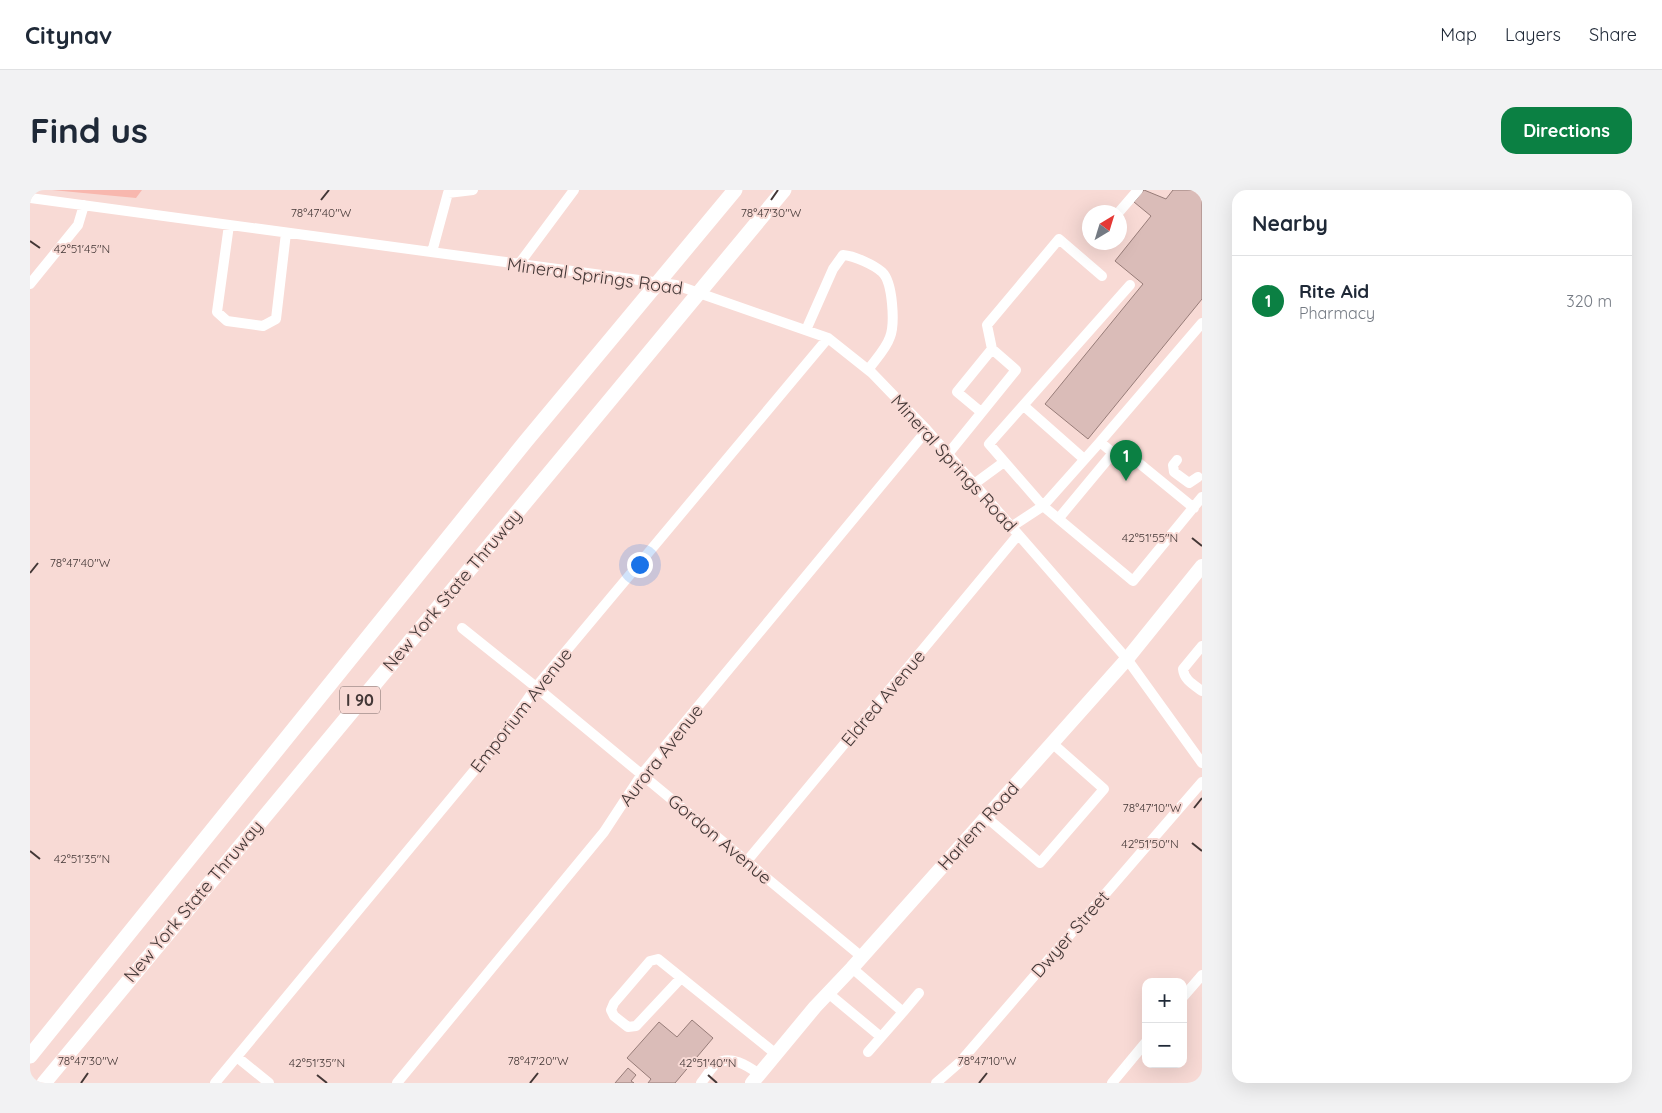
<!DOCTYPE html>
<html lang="en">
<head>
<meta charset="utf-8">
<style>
	body { margin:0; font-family:Quicksand,sans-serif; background:#f2f2f3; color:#1f2937 }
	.controls { position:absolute; right:15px; bottom:15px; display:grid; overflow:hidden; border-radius:10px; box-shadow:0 5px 20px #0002 }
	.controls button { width:45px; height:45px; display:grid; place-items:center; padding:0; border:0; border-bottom:1px solid #e0e1e3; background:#fff; color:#1f2937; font:25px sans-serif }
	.compass { position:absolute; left:1052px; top:15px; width:45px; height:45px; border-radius:50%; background:#fff; box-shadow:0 5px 20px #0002; rotate:38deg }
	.you { position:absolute; left:609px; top:374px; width:18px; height:18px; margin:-12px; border:4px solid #fff; border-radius:50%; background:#1a73e8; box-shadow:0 0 0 8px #1a73e833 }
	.badge { display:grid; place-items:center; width:32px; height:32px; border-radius:50%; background:#0b8043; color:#fff; font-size:16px; font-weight:700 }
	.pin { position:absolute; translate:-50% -41px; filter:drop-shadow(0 1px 2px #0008) }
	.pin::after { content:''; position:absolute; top:26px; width:18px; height:15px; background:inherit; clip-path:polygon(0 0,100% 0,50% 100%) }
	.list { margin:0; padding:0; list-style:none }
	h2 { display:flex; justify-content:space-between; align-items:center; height:65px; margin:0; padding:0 20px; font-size:21px }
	h2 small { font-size:16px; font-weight:400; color:#747a83 }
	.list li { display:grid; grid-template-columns:32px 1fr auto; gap:15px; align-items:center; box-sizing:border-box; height:90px; padding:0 20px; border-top:1px solid #e0e1e3 }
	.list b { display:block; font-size:19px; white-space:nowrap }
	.list p { margin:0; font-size:16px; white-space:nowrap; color:#747a83 }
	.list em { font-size:16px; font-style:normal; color:#747a83 }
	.map { position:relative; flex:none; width:1172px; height:893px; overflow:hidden; border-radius:15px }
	header { display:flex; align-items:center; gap:30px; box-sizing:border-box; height:70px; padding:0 25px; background:#fff; border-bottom:1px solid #e0e1e3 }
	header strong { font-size:24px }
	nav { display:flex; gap:28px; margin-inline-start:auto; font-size:18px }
	.intro { display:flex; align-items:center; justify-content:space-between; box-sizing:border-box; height:120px; padding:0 30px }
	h1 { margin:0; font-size:35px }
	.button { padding:12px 22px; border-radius:15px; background:#0b8043; color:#fff; font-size:18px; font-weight:700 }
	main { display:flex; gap:30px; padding:0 30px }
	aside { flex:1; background:#fff; border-radius:15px; box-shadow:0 5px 20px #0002 }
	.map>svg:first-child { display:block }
	.green { fill:#f8b7ae }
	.building { fill:#dabcb8; stroke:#977c78 }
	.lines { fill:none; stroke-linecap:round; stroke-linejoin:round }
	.minor { stroke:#fff; stroke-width:10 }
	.major { stroke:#fff; stroke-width:14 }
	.highway { stroke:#fff; stroke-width:15 }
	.ticks { fill:none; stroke:#433736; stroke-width:2 }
	.labels { text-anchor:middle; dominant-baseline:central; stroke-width:4; stroke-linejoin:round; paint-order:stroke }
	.shield { fill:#f8dad5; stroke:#796866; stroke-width:1 }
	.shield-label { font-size:16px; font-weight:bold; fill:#433736 }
	.street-label { font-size:18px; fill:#433736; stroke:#f8dad5 }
	.ticks-label { font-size:12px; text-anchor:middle; fill:#433736; stroke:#f8dad5; stroke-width:4; stroke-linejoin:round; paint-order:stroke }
</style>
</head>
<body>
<header>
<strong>Citynav</strong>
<nav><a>Map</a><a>Layers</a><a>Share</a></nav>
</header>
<div class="intro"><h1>Find us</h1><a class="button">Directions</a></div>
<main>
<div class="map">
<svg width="1172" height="893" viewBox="0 0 1172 893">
	<rect width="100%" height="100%" fill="#f8dad5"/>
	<path class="green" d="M 22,0 L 112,0 L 106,8 Z"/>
	<path class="building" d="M 1114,0 L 1136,9 L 1143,0 L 1172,0 L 1172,109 L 1058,249 L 1015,214 L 1113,94 L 1085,71 L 1121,26 L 1104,12 Z
		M 662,830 L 683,848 L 645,893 L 618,893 L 621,889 L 597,868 L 629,832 L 647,847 Z
		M 598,878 L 606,885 L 601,891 L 604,893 L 585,893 Z"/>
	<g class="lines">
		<path class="minor" d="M 0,8 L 646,95 L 798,148 L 842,183 L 897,240 L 1097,469 L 1172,573
			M 1089,22 L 1108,0
			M 199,35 L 187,122 L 197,131 L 233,136 L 246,129 L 256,43
			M 402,62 L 418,3 L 443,0
			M 489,74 L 544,0
			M 0,94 L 48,35 L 54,15
			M 1100,95 L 959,254 L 1013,316 L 1103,391 L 1172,307
			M 776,140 L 803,79 L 813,65 C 825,66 844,75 852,82 C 863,92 865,134 860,147 C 856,159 845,170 838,180
			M 962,159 L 957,135 L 1029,49 L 1072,86
			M 994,216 L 1054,269
			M 1070,252 L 1172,133
			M 918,264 L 986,180 L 962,159 L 927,202 L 951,222
			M 1147,270 L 1143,275 L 1144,282 L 1159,293 L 1168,287
			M 944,294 L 974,272
			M 1029,328 L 1083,263
			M 981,337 L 1013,316 L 1070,252 L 1083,263 L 1104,269 L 1164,318
			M 432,438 L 506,497 L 832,767
			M 1172,456 L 1153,479 C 1154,490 1164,495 1172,501
			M 956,627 L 1010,673 L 1074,599 L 1022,553
			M 717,671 L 988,345
			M 822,778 L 873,822 L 838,862
			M 651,788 L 606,836 L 598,837 L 584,826 L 581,820 L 584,813 L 620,771 L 628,769 L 746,864
			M 798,803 L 851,847
			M 1153,807 L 1172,785
			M 873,822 L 889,803
			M 207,867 L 239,893
			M 185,893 L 467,553 L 506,497 L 798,148
			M 367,893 L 574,642 L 612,584 L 897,240
			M 671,893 C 676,887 680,879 686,874 C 700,864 718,876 729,884
			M 906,893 L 930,872 L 1172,592
			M 1082,893 L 1116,852"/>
		<path class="major" d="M 722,893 L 785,817 L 822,778 L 1097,469 L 1172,376"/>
		<path class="highway" d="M 0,866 L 496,251 L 705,0
			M 14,893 L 754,0"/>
	</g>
	<path class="ticks" d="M 291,10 L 299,0M 741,10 L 748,0M 0,51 L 10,58M 1162,348 L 1172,356M 0,383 L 8,373M 1164,618 L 1172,608M 1162,653 L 1172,661M 0,661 L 10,669M 287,885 L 297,893M 678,885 L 687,893M 51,893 L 58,883M 500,893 L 508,883M 949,893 L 957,883"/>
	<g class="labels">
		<rect class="shield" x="310" y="496.5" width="40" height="27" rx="4"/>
		<g class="shield-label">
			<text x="330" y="510">I 90</text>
		</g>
		<g class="street-label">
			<text transform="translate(565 86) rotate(8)">Mineral Springs Road</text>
			<text transform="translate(924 273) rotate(48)">Mineral Springs Road</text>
			<text transform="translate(422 400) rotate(-50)">New York State Thruway</text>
			<text transform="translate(853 508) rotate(-50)">Eldred Avenue</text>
			<text transform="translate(491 520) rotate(-52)">Emporium Avenue</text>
			<text transform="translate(631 565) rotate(-52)">Aurora Avenue</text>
			<text transform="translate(948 636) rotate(-48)">Harlem Road</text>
			<text transform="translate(690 649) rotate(40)">Gordon Avenue</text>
			<text transform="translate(163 711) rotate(-50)">New York State Thruway</text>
			<text transform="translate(1040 744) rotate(-49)">Dwyer Street</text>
		</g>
	</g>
	<g class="ticks-label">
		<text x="291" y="27">78°47'40"W</text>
		<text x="741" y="27">78°47'30"W</text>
		<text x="52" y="63">42°51'45"N</text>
		<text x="1120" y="352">42°51'55"N</text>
		<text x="50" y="377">78°47'40"W</text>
		<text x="1122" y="622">78°47'10"W</text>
		<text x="1120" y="658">42°51'50"N</text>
		<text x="52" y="673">42°51'35"N</text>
		<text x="58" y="875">78°47'30"W</text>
		<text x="508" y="875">78°47'20"W</text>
		<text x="957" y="875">78°47'10"W</text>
		<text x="287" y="877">42°51'35"N</text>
		<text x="678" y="877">42°51'40"N</text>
	</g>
</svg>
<div class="controls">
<button>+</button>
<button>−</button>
</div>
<svg class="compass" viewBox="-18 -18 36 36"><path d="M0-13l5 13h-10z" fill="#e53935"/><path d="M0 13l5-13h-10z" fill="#747a83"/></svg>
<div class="you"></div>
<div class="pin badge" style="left:1096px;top:291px">1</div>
</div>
<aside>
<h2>Nearby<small></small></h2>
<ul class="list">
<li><span class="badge">1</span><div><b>Rite Aid</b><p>Pharmacy</p></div><em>320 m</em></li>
</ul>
</aside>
</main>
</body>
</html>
